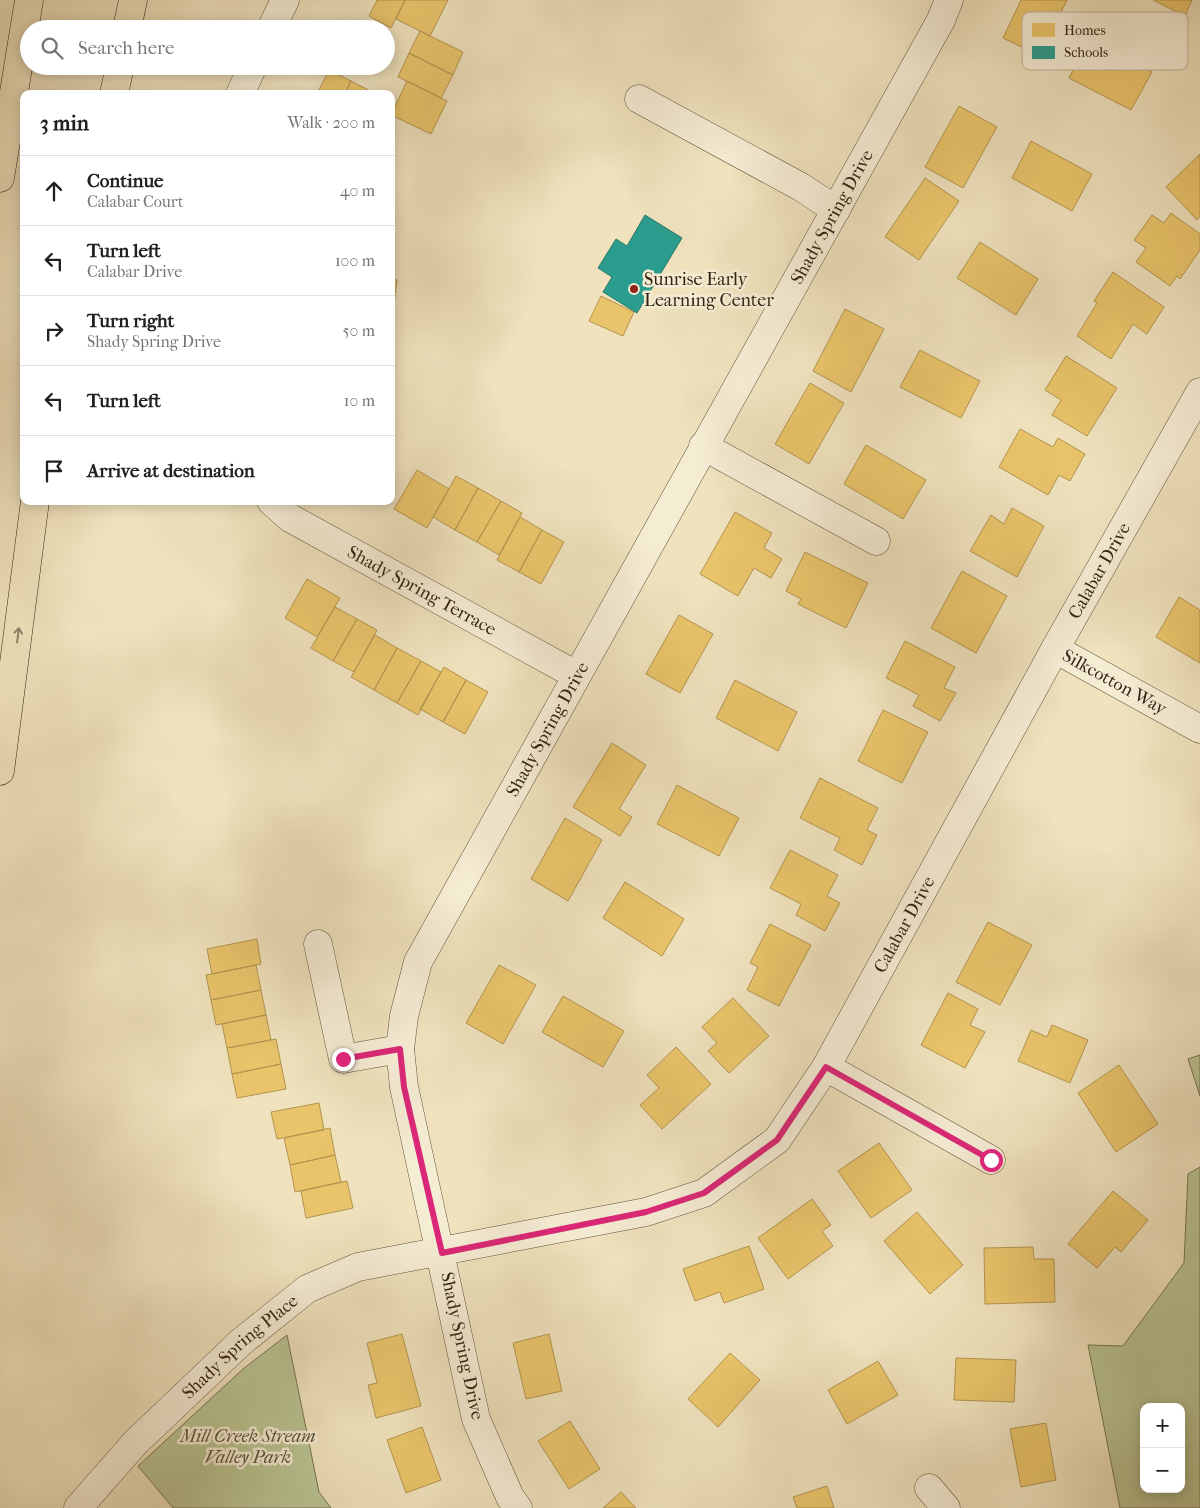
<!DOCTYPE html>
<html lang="en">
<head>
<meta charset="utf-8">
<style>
	body { margin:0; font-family:"IM FELL French Canon",serif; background:#f2f2f2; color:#202124 }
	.controls { position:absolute; right:15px; bottom:15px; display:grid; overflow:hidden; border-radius:10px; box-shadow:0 2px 12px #0003 }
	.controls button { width:45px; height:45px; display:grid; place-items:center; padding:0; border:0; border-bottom:1px solid #e0e0e0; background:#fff; color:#202124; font:25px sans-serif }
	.stop { position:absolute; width:15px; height:15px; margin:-11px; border:4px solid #db2777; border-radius:50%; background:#fff }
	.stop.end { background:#db2777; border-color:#fff; box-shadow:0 1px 5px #0008 }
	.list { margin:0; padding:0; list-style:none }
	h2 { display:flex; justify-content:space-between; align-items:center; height:65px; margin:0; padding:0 20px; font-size:21px }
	h2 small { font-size:16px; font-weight:400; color:#757577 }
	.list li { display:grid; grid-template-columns:32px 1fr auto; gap:15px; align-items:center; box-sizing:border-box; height:70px; padding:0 20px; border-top:1px solid #e0e0e0 }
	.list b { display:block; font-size:19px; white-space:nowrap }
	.list p { margin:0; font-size:16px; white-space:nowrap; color:#757577 }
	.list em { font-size:16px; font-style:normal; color:#757577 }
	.icon { flex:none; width:28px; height:28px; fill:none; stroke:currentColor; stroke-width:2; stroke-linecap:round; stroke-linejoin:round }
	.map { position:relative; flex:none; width:1200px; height:1508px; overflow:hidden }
	.search { position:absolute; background:#fff; box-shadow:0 2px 12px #0003; left:20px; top:20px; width:375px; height:55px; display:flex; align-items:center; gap:12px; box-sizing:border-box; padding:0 18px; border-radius:28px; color:#757577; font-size:19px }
	.panel { position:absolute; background:#fff; box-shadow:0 2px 12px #0003; left:20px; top:90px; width:375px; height:415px; border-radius:10px }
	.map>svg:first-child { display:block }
	.green { fill:#b9c392; stroke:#767352; fill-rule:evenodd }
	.homes { fill:#e9c46a; stroke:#b29450 }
	.schools { fill:#2a9d8f; stroke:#2c786a }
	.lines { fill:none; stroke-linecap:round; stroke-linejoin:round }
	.minor-casing { stroke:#61533d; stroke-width:29 }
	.major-casing { stroke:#322312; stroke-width:29 }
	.minor { stroke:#f5ecd4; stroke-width:28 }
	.major { stroke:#efe2bd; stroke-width:28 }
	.oneway { stroke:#908268 }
	.route { stroke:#db2777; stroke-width:6 }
	.poi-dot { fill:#8f2418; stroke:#f5ecd4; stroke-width:2 }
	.labels { text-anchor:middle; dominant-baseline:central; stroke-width:5; stroke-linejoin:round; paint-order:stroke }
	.street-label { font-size:18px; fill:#322312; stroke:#f5ecd4 }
	.poi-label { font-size:18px; fill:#322312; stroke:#f5ecd4; text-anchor:start }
	.park-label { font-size:18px; font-style:italic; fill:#5a5338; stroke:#f5ecd4 }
	.key { fill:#f5ecd4; stroke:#bab09a; stroke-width:1 }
	.key-label { font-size:14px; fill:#322312 }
</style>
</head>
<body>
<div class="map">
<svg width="1200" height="1508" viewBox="0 0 1200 1508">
	<rect width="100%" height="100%" fill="#efe2bd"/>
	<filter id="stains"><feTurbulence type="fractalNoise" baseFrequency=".004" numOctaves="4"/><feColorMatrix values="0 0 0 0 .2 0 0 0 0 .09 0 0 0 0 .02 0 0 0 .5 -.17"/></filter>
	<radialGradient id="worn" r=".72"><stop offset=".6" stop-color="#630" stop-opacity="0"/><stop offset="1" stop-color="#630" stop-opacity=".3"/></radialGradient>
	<path class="green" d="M 1200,1055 L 1200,1096 L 1188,1059 Z
		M 1200,1167 L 1200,1508 L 1120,1508 L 1088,1345 L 1123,1346 L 1184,1263 L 1188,1174 ZM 1144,1407 L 1181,1407 L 1181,1489 L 1144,1489 Z
		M 287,1335 L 319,1492 L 331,1508 L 173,1508 L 138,1466 L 243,1369 Z"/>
	<path class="homes" d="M 377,0 L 405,0 L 391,28 L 369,16 Z
		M 405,0 L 448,0 L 430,36 L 396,19 Z
		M 1021,0 L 1067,0 L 1040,56 L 1003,38 Z
		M 1153,0 L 1192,0 L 1185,16 Z
		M 420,31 L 463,52 L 453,75 L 409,53 Z
		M 1089,39 L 1152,72 L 1131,110 L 1069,78 Z
		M 409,53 L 453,75 L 441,98 L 398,77 Z
		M 329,70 L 351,81 L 345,94 L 317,94 Z
		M 351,81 L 374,93 L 374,94 L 345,94 Z
		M 407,81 L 447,101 L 431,134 L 391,115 Z
		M 959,106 L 997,127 L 963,188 L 925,167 Z
		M 1031,141 L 1092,174 L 1072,211 L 1012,178 Z
		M 1200,154 L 1200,216 L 1197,220 L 1166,187 Z
		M 925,178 L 959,201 L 919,260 L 885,237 Z
		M 1171,213 L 1200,234 L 1200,250 L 1180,279 L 1177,276 L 1170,286 L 1136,262 L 1146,248 L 1134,240 L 1152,215 L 1164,223 Z
		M 980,242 L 1038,279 L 1016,315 L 957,278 Z
		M 1113,272 L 1164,307 L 1147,334 L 1133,324 L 1111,359 L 1077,336 L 1097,303 L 1094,301 Z
		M 391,279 L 397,280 L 392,319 L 391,319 Z
		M 601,296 L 634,312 L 623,336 L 589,321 Z
		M 845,309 L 884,329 L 851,392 L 813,371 Z
		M 920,350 L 980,381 L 961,418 L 900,387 Z
		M 1066,356 L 1117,388 L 1087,436 L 1052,415 L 1061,400 L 1045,390 Z
		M 810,383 L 844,403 L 809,464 L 775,444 Z
		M 1020,429 L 1053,447 L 1058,438 L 1085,454 L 1070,481 L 1059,475 L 1048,495 L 999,467 Z
		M 866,445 L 926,480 L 903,519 L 844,484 Z
		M 417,470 L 449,489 L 427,528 L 394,509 Z
		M 456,476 L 478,488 L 455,530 L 433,517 Z
		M 478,488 L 501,501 L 477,542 L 455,530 Z
		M 501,501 L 522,513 L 499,555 L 477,542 Z
		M 1012,508 L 1044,526 L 1017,577 L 970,551 L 991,515 L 1004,524 Z
		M 735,512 L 772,533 L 764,548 L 782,559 L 771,578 L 754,568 L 738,596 L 700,574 Z
		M 520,517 L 542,530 L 519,572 L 497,560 Z
		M 542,530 L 564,542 L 541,584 L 519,572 Z
		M 805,552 L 868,583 L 846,628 L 798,604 L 801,599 L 786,591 Z
		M 962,571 L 1007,596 L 976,653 L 931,628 Z
		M 307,579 L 340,598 L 317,637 L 285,618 Z
		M 1179,597 L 1200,610 L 1200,663 L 1156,637 Z
		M 335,607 L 357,619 L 333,661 L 311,648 Z
		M 679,615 L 713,634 L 680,693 L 646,674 Z
		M 357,619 L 377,630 L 354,672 L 333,661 Z
		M 375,635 L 397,648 L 374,690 L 351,677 Z
		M 905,641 L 955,667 L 944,688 L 956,693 L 940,721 L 913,706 L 919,695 L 886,678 Z
		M 397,648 L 421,661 L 397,703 L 374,690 Z
		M 421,661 L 441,672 L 418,715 L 397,703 Z
		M 444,667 L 466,680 L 443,722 L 420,709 Z
		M 466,680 L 488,692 L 465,734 L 443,722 Z
		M 735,680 L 797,712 L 778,751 L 716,718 Z
		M 883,710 L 928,732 L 902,783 L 858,761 Z
		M 612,743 L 646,765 L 619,809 L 632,817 L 620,836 L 573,807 Z
		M 820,778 L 878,808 L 867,830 L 877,835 L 862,865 L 834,850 L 840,838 L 800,818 Z
		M 677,785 L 739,818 L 719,856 L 657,824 Z
		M 565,818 L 602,840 L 568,901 L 531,879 Z
		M 790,850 L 838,875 L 827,896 L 840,903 L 825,931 L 796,915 L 801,904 L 770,888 Z
		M 625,882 L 684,919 L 662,956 L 603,918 Z
		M 988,922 L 1032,945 L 1000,1005 L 956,982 Z
		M 770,924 L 811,945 L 779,1006 L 747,990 L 758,967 L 750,963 Z
		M 257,939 L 261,964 L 212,974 L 207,949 Z
		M 256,965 L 261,990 L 211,1000 L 206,975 Z
		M 499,965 L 536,985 L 503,1044 L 466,1023 Z
		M 261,990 L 266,1015 L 216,1025 L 211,1000 Z
		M 948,993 L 978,1009 L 970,1025 L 985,1032 L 965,1068 L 921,1045 Z
		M 563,996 L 624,1031 L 603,1067 L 542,1032 Z
		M 733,998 L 769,1036 L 729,1073 L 708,1051 L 717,1043 L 702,1027 Z
		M 266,1015 L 271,1040 L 227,1048 L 222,1024 Z
		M 1052,1025 L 1088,1040 L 1070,1083 L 1018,1061 L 1031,1030 L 1047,1037 Z
		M 276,1039 L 281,1064 L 232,1074 L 227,1048 Z
		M 676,1047 L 711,1084 L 662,1129 L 640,1105 L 659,1088 L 647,1075 Z
		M 281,1064 L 286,1089 L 237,1098 L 232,1074 Z
		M 1119,1065 L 1158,1124 L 1116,1152 L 1078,1093 Z
		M 319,1103 L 324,1130 L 277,1139 L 271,1112 Z
		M 330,1128 L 335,1155 L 290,1165 L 284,1138 Z
		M 879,1143 L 912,1190 L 871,1218 L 838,1171 Z
		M 335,1155 L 341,1182 L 295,1192 L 290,1165 Z
		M 347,1181 L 353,1208 L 306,1218 L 301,1191 Z
		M 1113,1191 L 1148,1220 L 1121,1252 L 1115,1247 L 1097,1268 L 1068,1244 Z
		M 812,1199 L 831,1225 L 822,1231 L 833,1246 L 788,1279 L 758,1238 Z
		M 917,1212 L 963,1265 L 930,1294 L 884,1241 Z
		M 749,1246 L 764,1289 L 724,1303 L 720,1292 L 695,1301 L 683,1269 Z
		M 1033,1247 L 1034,1259 L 1054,1259 L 1055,1302 L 985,1304 L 984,1248 Z
		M 402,1334 L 421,1406 L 376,1418 L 368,1385 L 377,1383 L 367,1343 Z
		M 549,1334 L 562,1391 L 526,1399 L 513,1343 Z
		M 730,1353 L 760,1380 L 718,1427 L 688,1399 Z
		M 956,1358 L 1016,1360 L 1014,1402 L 954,1400 Z
		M 878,1361 L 898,1395 L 847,1424 L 828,1390 Z
		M 570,1421 L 600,1469 L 569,1489 L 538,1441 Z
		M 1046,1423 L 1056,1480 L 1021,1487 L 1010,1429 Z
		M 422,1427 L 441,1480 L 406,1493 L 387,1440 Z
		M 827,1486 L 834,1508 L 797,1508 L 793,1497 Z
		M 621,1492 L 636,1508 L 603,1508 Z"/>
	<path class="schools" d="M 645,215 L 682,238 L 637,313 L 603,292 L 612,277 L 598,268 L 616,239 L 627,246 Z"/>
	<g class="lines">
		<defs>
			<g id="minor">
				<path d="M 271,29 L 285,0"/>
				<path d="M 240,94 L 253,66"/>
				<path d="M 639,99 L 801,187 L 836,210"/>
				<path d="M 703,446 L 876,541"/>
				<path id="s1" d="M 271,501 L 290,518 L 576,675"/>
				<path id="s2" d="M 1055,649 L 1200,729"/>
				<path d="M 318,944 L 343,1059 L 400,1049"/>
				<path d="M 826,1067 L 991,1160"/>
				<path d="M 929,1488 L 946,1508"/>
				<path id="s3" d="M 78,1508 L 135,1443 L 241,1342 L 307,1289 L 358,1267 L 646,1212 L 704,1193 L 777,1140 L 826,1067 L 1055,649 L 1200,392"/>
				<path id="s4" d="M 518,1508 L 510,1497 L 476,1419 L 404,1087 L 400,1049 L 404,1016 L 418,962 L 941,20 L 949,0"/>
			</g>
			<path id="major" d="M 127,29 L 133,0
				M 114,94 L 120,66
				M 0,178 L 29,0
				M 0,771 L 35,501"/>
		</defs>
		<use href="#minor" class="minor-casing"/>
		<use href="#major" class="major-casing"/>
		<use href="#minor" class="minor"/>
		<use href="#major" class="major"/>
	</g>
	<defs><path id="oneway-shaft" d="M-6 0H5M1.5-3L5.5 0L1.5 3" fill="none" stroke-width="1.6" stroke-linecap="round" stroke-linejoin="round" transform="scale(1.25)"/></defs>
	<use class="oneway" href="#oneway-shaft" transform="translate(18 635) rotate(-83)"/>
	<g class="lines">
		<path class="route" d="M 343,1059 L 400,1049 L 404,1087 L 442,1253 L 646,1212 L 704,1193 L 777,1140 L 826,1067 L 991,1160"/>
	</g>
	<circle class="poi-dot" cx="634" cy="289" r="5"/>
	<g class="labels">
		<g class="street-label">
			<text stroke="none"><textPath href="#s4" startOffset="1418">Shady Spring Drive</textPath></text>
			<text stroke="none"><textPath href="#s3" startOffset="1472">Calabar Drive</textPath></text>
			<text stroke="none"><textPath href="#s1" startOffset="176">Shady Spring Terrace</textPath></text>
			<text stroke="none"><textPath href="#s2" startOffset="68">Silkcotton Way</textPath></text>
			<text stroke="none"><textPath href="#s4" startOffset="832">Shady Spring Drive</textPath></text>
			<text stroke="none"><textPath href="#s3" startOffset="1068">Calabar Drive</textPath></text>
			<text transform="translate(462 1346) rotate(78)">Shady Spring Drive</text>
			<text stroke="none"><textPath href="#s3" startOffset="229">Shady Spring Place</textPath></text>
		</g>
		<g class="poi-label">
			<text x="644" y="279">Sunrise Early<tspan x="644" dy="21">Learning Center</tspan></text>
		</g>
		<g class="park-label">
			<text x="248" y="1436">Mill Creek Stream<tspan x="248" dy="21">Valley Park</tspan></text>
		</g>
	</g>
	<rect x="1022" y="12" width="166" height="58" rx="8" class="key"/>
	<rect x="1032" y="23" width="23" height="14" fill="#e9c46a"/>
	<rect x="1032" y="46" width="23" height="13" fill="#2a9d8f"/>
	<g class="key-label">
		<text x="1064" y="35">Homes</text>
		<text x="1064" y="57">Schools</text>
	</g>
	<rect width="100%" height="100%" filter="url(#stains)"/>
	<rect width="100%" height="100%" fill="url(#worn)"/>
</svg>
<div class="controls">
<button>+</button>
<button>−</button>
</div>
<div class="stop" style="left:991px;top:1160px"></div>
<div class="stop end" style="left:343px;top:1059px"></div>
<div class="search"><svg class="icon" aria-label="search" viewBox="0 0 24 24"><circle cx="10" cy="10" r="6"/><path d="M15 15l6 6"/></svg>Search here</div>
<section class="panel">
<h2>3 min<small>Walk · 200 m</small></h2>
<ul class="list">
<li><svg class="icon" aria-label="ahead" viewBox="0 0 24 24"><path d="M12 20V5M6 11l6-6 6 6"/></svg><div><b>Continue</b><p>Calabar Court</p></div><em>40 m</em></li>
<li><svg class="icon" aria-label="left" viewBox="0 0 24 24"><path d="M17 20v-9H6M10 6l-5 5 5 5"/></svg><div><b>Turn left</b><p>Calabar Drive</p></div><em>100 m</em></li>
<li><svg class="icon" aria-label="right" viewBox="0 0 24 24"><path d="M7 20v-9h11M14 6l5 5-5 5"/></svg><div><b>Turn right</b><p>Shady Spring Drive</p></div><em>50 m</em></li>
<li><svg class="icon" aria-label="left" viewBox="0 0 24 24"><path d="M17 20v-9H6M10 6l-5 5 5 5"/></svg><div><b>Turn left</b></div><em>10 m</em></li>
<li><svg class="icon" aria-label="arrive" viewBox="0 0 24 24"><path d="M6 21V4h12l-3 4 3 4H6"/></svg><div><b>Arrive at destination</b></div></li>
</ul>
</section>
</div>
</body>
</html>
